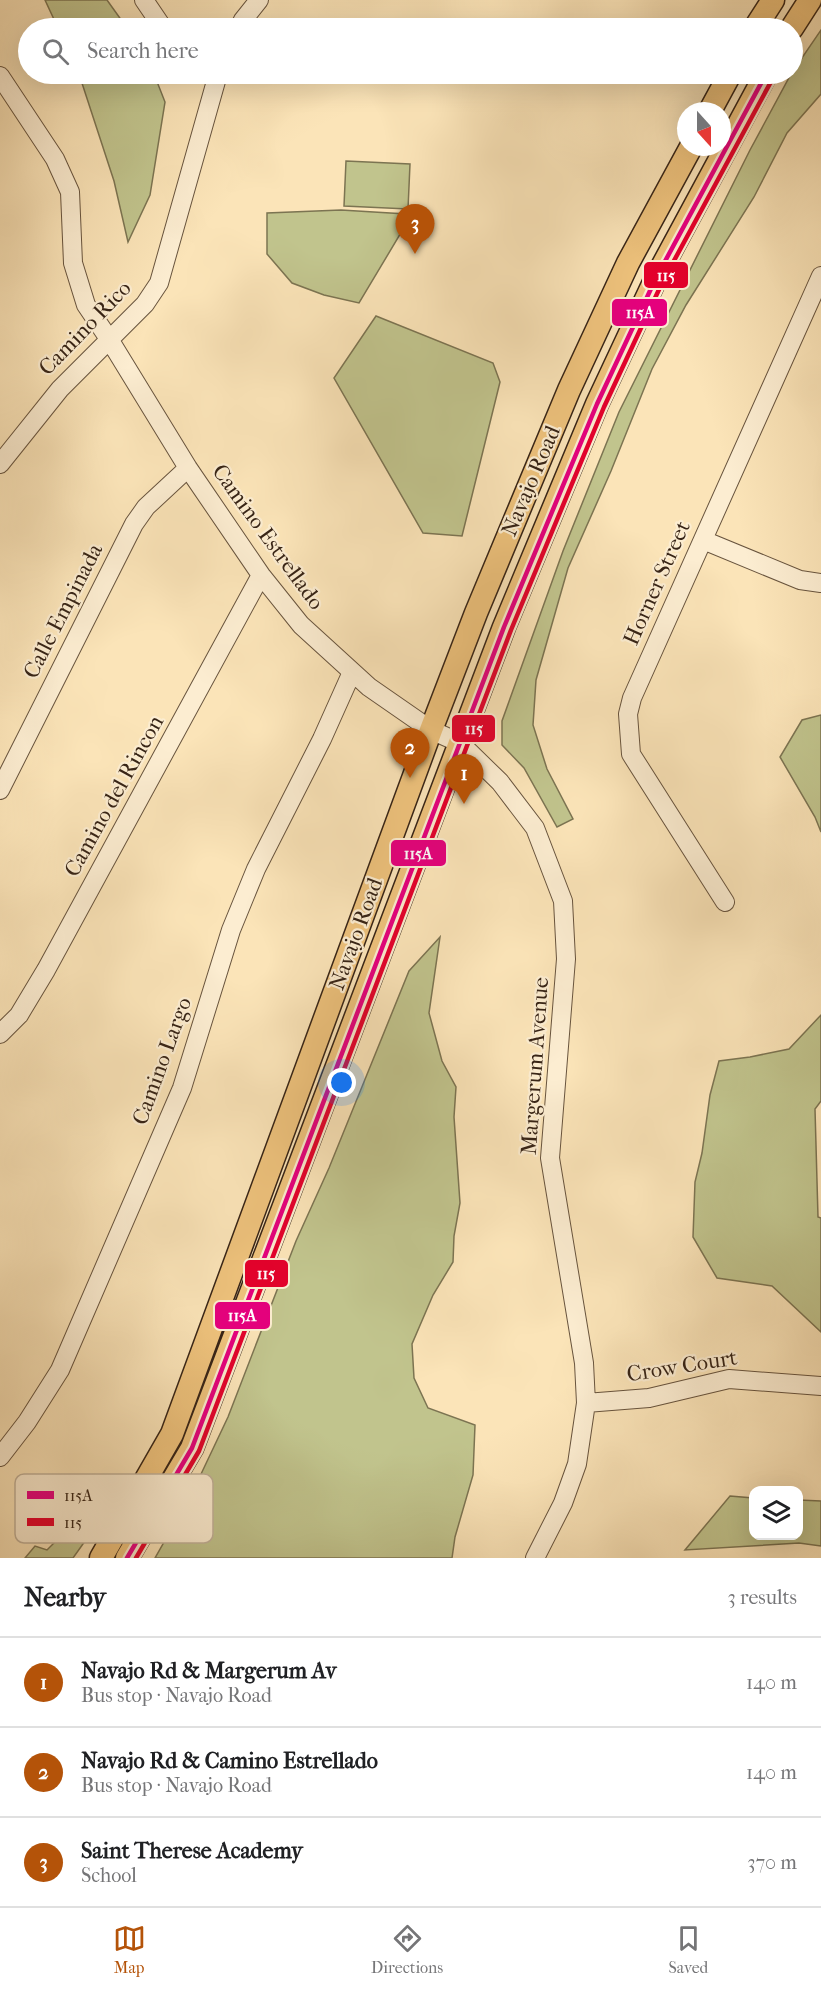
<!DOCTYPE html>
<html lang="en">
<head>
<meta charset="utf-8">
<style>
	body { margin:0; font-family:"IM FELL French Canon",serif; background:#f6f6f6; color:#202124 }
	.controls { position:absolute; right:18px; bottom:18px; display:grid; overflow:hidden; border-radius:12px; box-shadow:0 6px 24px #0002 }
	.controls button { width:54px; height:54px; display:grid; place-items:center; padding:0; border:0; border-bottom:2px solid #e0e0e0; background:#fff; color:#202124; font:30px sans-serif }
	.compass { position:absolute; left:677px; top:102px; width:54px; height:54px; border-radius:50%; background:#fff; box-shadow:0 6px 24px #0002; rotate:159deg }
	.you { position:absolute; left:342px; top:1083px; width:21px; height:21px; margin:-15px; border:4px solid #fff; border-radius:50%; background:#1a73e8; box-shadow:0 0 0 9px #1a73e833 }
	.badge { display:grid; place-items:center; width:39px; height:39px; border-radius:50%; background:#b45309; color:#fff; font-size:20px; font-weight:700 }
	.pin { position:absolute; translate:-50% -50px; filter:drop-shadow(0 2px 3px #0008) }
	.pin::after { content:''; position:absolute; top:32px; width:21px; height:18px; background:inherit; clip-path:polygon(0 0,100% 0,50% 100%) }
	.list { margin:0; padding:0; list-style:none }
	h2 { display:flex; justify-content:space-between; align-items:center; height:78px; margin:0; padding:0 24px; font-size:26px }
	h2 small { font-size:20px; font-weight:400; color:#757577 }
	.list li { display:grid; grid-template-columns:39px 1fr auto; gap:18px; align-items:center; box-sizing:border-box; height:90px; padding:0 24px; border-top:2px solid #e0e0e0 }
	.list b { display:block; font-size:22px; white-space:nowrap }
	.list p { margin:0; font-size:20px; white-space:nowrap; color:#757577 }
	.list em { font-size:20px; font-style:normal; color:#757577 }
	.icon { flex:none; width:33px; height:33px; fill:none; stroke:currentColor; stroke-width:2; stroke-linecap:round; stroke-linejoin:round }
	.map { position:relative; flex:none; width:821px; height:1558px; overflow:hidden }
	.search { position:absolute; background:#fff; box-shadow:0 6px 24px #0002; left:18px; right:18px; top:18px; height:66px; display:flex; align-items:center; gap:15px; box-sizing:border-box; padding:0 21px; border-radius:33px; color:#757577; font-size:22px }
	.sheet { height:348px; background:#fff }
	nav { display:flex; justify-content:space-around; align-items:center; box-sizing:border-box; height:84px; border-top:2px solid #e0e0e0; background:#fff; font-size:16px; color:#757577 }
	nav a { display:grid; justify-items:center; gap:3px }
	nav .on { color:#b45309 }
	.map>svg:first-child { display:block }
	.green { fill:#c1c48d; stroke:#7c7452; stroke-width:1.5 }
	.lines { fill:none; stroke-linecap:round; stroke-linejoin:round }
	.minor-casing { stroke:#68543e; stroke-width:20 }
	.major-casing { stroke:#372416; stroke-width:25 }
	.minor { stroke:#fcedd1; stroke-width:18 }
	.major { stroke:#eec27c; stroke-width:22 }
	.bus-1-casing { stroke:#fcedd1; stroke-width:9 }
	.bus-2-casing { stroke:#fcedd1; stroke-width:9 }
	.bus-1 { stroke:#e5007d; stroke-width:4.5 }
	.bus-2 { stroke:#e4002b; stroke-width:4.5 }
	.labels { text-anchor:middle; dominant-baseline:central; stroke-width:4.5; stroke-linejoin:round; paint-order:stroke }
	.street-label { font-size:22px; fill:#372416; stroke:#fcedd1 }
	.key { fill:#fcedd1; stroke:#c1b199; stroke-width:1.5 }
	.key-label { font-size:16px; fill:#372416 }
	.line-badge { stroke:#fcedd1; stroke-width:2 }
	.badge-label { font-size:16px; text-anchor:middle; font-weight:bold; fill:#fff }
</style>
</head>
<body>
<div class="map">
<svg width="821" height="1558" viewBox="0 0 821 1558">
	<rect width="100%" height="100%" fill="#fbe4b8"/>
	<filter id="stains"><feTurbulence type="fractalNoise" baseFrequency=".00333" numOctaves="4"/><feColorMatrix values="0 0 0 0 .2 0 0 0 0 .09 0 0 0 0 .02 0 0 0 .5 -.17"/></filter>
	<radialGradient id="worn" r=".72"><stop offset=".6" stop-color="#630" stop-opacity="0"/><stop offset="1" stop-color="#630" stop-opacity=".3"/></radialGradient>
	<path class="green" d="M 45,0 L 107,0 L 127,28 L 58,28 Z
		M 821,30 L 821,94 L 787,133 L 754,197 L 686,305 L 652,369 L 611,471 L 568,568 L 536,680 L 533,725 L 547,769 L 573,819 L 557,827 L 524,768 L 502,745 L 502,721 L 563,551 L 619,412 L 750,150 L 791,74 Z
		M 79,74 L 154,74 L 165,102 L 150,195 L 128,242 L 114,181 Z
		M 346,161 L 410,164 L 408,209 L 344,206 Z
		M 341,210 L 406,214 L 402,231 L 359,303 L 324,295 L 292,283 L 267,254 L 267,213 Z
		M 376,316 L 493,363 L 500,382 L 462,536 L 423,533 L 334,378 Z
		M 821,715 L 821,832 L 815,817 L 780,757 L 802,720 Z
		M 440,937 L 429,1013 L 442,1061 L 456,1087 L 454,1117 L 460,1203 L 454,1236 L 453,1262 L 433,1295 L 412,1344 L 414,1378 L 428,1408 L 475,1425 L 473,1475 L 455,1537 L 452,1558 L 155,1558 L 193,1491 L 228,1417 L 296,1241 L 329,1168 L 409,971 Z
		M 821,1015 L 821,1101 L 815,1109 L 818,1217 L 821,1218 L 821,1332 L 772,1286 L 717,1278 L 693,1237 L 695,1182 L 702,1153 L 710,1095 L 719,1061 L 750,1057 L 789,1049 Z
		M 730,1496 L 753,1498 L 754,1536 L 798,1536 L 799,1500 L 821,1501 L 821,1546 L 799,1543 L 685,1550 Z
		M 84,1513 L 100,1520 L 73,1558 L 25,1558 L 35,1546 L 47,1550 Z"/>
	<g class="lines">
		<defs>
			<path id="minor" d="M 144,0 L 163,28
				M 239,28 L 243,20 L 259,0
				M 0,76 L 55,159 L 70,192 L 73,263 L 86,305 L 109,339 L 188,468 L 261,575 L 301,625 L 369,687 L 431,730 L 460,743 L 500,782 L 535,828 L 563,901 L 566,959 L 550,1158 L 584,1363 L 586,1403 L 577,1464 L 563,1503 L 535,1558
				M 0,464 L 60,389 L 145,304 L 159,283 L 218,74
				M 703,540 L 800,580 L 821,583
				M 0,790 L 134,524 L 146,507 L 188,468
				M 725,902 L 631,754 L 628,714 L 632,698 L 821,276
				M 0,1034 L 19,1015 L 46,970 L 261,575
				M 586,1403 L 649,1398 L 729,1379 L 821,1386
				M 0,1457 L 27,1422 L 60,1370 L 182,1088 L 231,930 L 256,869 L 322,739 L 352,672"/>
			<path id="major" d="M 755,28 L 773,0
				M 792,28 L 810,0
				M 710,111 L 730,74
				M 101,1558 L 172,1434 L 431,730 L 476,613 L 569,390 L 628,263 L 691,147
				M 127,1558 L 192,1448 L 504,627 L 597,404 L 656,278 L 766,74"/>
		</defs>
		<use href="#minor" class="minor-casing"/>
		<use href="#major" class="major-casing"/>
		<use href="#minor" class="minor"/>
		<use href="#major" class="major"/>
		<defs>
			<path id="bus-1" d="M 127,1558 L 192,1448 L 504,627 L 597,404 L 656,278 L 766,74"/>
			<path id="bus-2" d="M 136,1558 L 199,1451 L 511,630 L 604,407 L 663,281 L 773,78"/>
		</defs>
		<use href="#bus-1" class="bus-1-casing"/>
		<use href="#bus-2" class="bus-2-casing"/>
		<use href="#bus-1" class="bus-1"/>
		<use href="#bus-2" class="bus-2"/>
	</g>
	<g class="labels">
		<g class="street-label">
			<text transform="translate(85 328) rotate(-46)">Camino Rico</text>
			<text transform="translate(531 481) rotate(-67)">Navajo Road</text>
			<text transform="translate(268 537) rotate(54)">Camino Estrellado</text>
			<text transform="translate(657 583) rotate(-66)">Horner Street</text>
			<text transform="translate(63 611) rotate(-63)">Calle Empinada</text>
			<text transform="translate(114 796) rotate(-61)">Camino del Rincon</text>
			<text transform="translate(356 934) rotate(-70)">Navajo Road</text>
			<text transform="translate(162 1061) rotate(-70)">Camino Largo</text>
			<text transform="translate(535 1066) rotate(-86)">Margerum Avenue</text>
			<text transform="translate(682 1366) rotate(-9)">Crow Court</text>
		</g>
	</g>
	<rect x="15" y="1474" width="198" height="69" rx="9" class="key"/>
	<rect x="27" y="1491" width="27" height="8" fill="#e5007d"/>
	<rect x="27" y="1518" width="27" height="8" fill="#e4002b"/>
	<g class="key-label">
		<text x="64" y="1501">115A</text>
		<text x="64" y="1528">115</text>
	</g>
	<g class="line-badge">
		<rect x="643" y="261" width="46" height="28" rx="6" fill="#e4002b"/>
		<rect x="611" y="298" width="57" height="29" rx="6" fill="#e5007d"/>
		<rect x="451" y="714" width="45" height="29" rx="6" fill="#e4002b"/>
		<rect x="390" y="839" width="57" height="28" rx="6" fill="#e5007d"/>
		<rect x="244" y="1259" width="45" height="29" rx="6" fill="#e4002b"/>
		<rect x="214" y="1301" width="57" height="29" rx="6" fill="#e5007d"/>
	</g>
	<g class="badge-label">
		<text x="666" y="281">115</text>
		<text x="640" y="318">115A</text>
		<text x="474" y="734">115</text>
		<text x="418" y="859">115A</text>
		<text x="266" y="1279">115</text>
		<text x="242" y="1321">115A</text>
	</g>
	<rect width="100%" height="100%" filter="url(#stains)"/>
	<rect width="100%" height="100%" fill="url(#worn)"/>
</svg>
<div class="controls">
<button><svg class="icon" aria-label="layers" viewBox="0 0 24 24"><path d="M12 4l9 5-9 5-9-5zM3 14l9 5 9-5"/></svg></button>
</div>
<svg class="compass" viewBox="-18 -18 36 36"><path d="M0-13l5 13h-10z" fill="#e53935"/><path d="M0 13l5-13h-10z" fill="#757577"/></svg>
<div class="you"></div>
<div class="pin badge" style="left:464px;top:804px">1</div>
<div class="pin badge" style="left:410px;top:778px">2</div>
<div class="pin badge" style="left:415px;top:254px">3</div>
<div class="search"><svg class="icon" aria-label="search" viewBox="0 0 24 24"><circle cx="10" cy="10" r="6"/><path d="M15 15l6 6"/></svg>Search here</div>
</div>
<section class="sheet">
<h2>Nearby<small>3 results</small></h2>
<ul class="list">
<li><span class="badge">1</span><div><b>Navajo Rd &amp; Margerum Av</b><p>Bus stop · Navajo Road</p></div><em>140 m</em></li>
<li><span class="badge">2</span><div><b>Navajo Rd &amp; Camino Estrellado</b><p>Bus stop · Navajo Road</p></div><em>140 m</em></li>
<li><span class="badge">3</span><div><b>Saint Therese Academy</b><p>School</p></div><em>370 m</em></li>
</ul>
</section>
<nav>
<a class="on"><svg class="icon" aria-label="map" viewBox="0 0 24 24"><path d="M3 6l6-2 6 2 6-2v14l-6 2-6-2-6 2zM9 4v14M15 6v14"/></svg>Map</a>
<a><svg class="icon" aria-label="directions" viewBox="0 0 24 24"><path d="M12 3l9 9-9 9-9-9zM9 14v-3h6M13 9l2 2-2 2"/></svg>Directions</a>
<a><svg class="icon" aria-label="saved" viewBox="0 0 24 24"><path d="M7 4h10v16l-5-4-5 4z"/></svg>Saved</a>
</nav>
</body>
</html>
